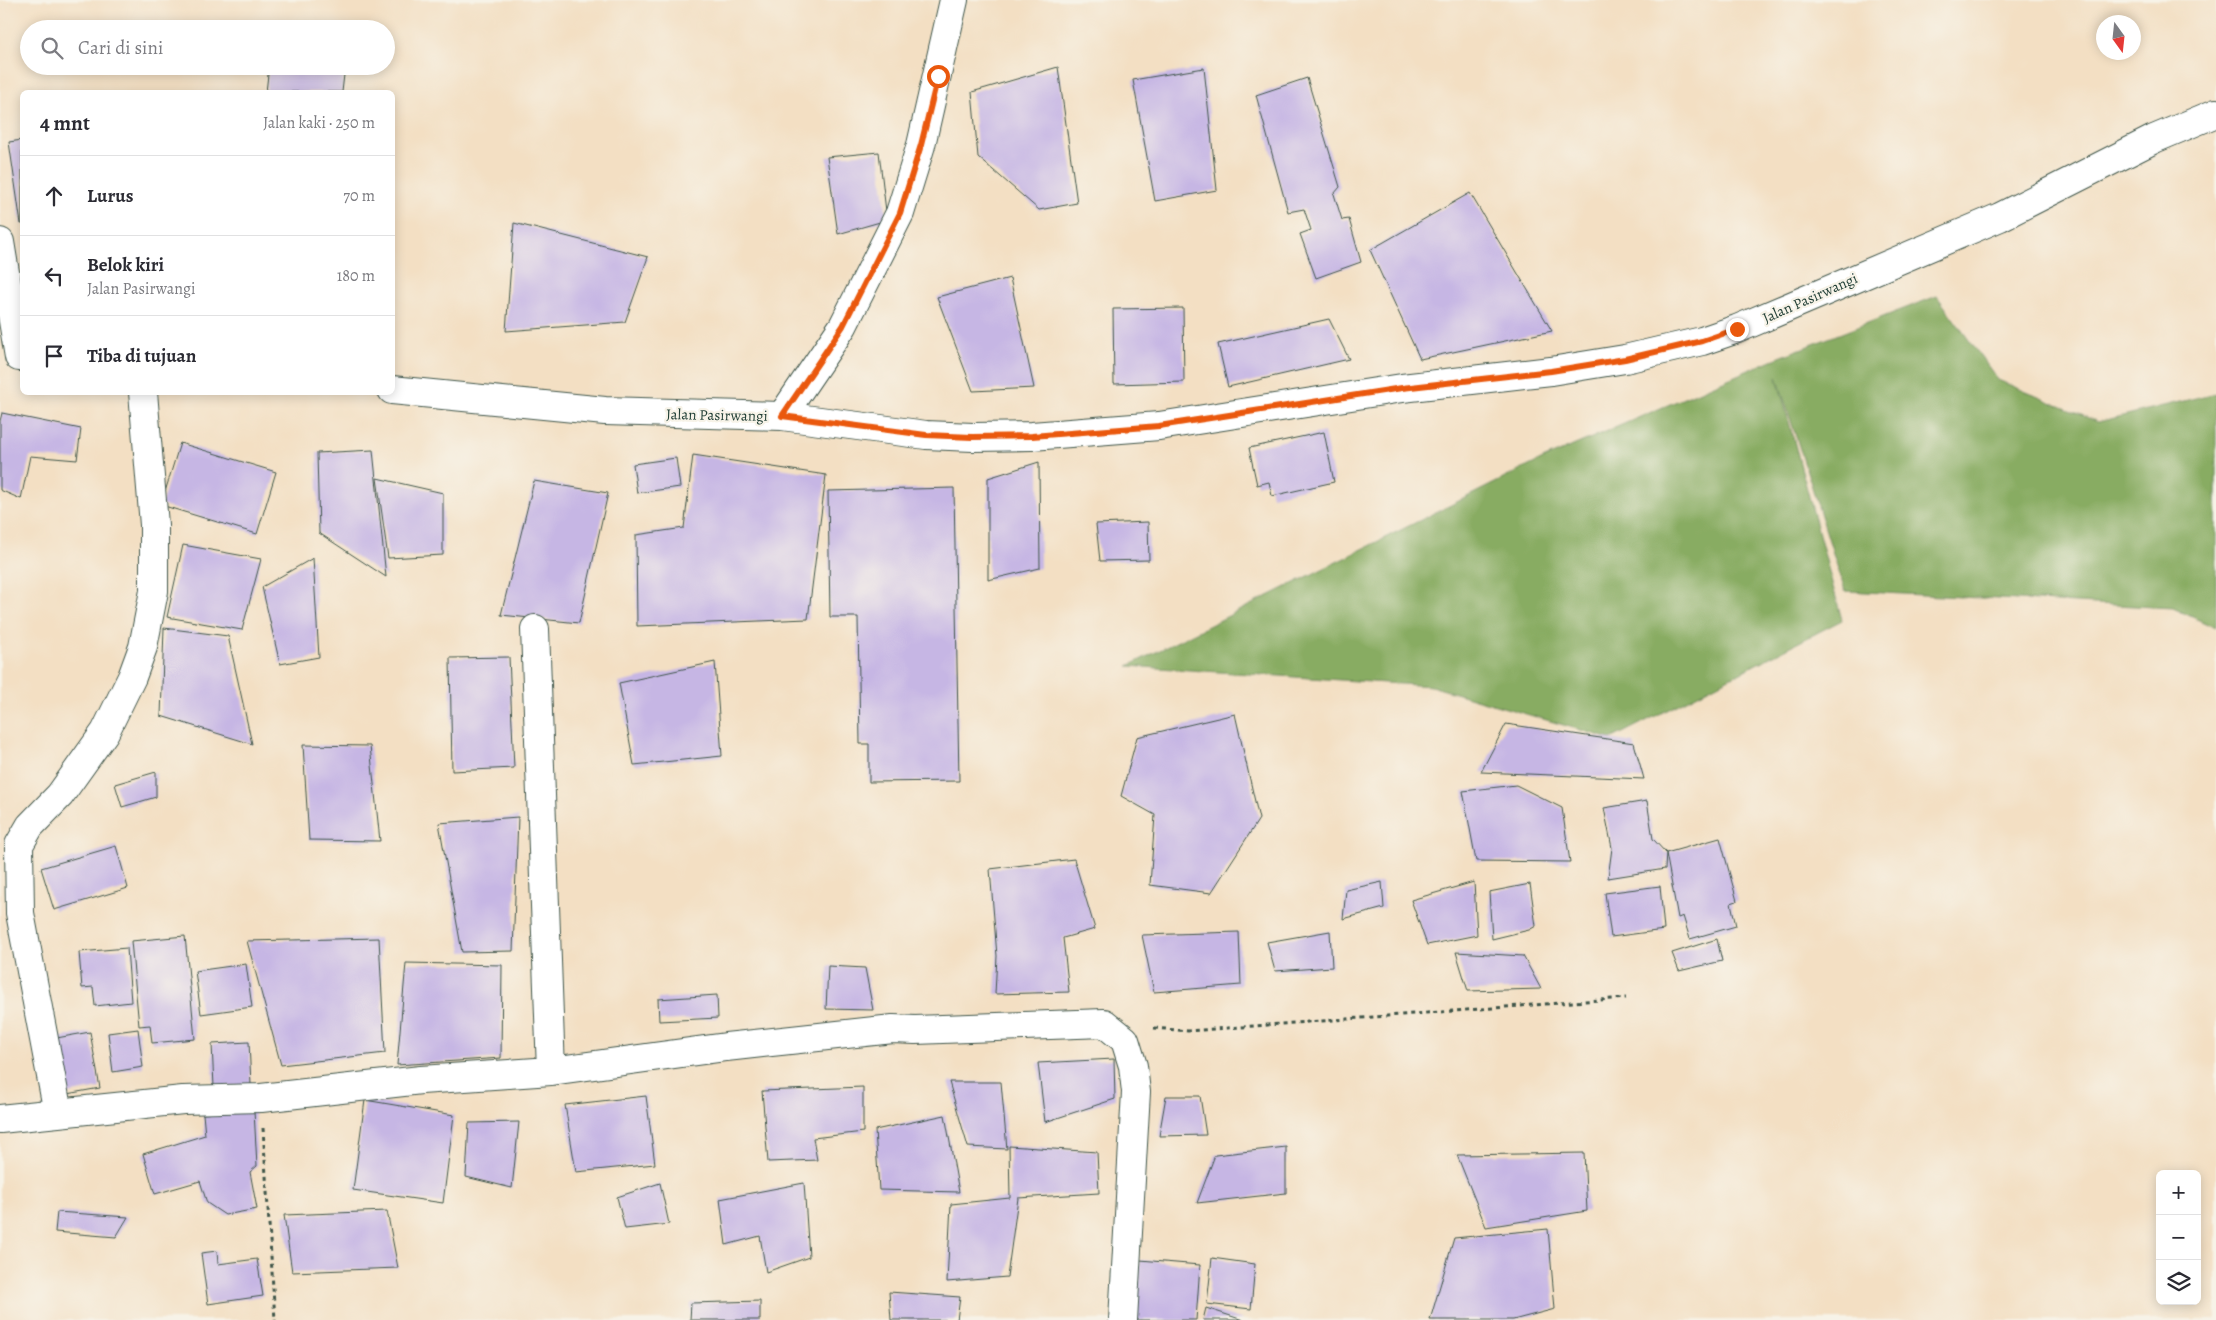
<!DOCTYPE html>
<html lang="id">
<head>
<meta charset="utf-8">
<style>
	body { margin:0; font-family:Alegreya,serif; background:#f2f2f3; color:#2b2b33 }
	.controls { position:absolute; right:15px; bottom:15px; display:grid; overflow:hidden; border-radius:8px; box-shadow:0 2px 12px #0003 }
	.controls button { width:45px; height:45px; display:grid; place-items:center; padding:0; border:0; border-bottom:1px solid #e1e1e2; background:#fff; color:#2b2b33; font:25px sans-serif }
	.compass { position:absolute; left:2096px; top:15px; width:45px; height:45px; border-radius:50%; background:#fff; box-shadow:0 2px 12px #0003; rotate:165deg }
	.stop { position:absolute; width:15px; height:15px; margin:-11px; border:4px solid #ea580c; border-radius:50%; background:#fff }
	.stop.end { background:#ea580c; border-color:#fff; box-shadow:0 1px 5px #0008 }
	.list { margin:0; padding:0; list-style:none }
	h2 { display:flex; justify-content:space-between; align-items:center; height:65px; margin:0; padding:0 20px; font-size:21px }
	h2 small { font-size:16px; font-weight:400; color:#7c7c81 }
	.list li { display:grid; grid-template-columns:32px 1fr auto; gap:15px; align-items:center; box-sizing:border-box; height:80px; padding:0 20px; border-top:1px solid #e1e1e2 }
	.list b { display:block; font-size:19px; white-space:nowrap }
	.list p { margin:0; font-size:16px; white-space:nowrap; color:#7c7c81 }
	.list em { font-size:16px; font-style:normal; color:#7c7c81 }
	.icon { flex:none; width:28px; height:28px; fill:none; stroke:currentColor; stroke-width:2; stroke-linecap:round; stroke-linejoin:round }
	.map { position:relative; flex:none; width:2216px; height:1320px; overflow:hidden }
	.search { position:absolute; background:#fff; box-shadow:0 2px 12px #0003; left:20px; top:20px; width:375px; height:55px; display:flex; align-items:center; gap:12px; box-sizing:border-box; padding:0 18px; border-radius:28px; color:#7c7c81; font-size:19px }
	.panel { position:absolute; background:#fff; box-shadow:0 2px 12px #0003; left:20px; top:90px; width:375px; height:305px; border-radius:8px }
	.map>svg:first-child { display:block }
	.forest { fill:#88ac62; stroke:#54744b }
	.building { fill:#c6b6e4 }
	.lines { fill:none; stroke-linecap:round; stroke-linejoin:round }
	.minor-casing { stroke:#3f5549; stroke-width:30 }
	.path { stroke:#3f5549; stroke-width:3; stroke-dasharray:4 4; stroke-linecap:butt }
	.minor { stroke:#fff; stroke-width:28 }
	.route { stroke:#ea580c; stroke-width:6 }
	.labels { text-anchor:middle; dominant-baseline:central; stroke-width:4.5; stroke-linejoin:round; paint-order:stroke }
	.street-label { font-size:15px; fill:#1f3d34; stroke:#f7f3e8 }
</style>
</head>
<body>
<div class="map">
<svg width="2216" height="1320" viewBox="0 0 2216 1320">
	<rect width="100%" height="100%" fill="#f7f3e8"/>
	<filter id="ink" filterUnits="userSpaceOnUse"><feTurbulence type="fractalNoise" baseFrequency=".02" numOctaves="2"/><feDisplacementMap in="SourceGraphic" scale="10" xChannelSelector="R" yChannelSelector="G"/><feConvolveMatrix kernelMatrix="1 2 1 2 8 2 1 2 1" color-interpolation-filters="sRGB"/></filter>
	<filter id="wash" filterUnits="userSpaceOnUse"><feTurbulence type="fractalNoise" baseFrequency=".0096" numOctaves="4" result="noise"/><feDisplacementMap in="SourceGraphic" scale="20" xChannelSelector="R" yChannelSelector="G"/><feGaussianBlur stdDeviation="1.12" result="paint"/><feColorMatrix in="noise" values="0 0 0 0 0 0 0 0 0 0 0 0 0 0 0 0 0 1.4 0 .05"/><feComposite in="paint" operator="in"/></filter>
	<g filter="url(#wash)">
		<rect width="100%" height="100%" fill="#f3dfc3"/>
		<path class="forest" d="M 1937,296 L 1998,380 L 2098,422 L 2216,393 L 2216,628 L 2173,608 L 1845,591 L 1777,377 L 1842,620 L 1611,739 L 1431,686 L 1128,666 L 1545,458 L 1772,360 Z"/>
		<g id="blocks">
			<path class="building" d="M 269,66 L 345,66 L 342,92 L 266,92 Z
				M 1058,67 L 1077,203 L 1039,210 L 978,157 L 972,92 Z
				M 1204,68 L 1217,190 L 1155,201 L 1133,80 Z
				M 1307,78 L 1340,187 L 1334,194 L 1342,220 L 1349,219 L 1361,262 L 1316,278 L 1300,234 L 1311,230 L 1304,209 L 1288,212 L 1256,95 Z
				M 22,140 L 22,224 L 21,224 L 9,142 Z
				M 879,152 L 887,220 L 838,234 L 827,157 Z
				M 1470,193 L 1552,331 L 1420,359 L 1370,250 Z
				M 514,223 L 648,257 L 625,322 L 506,331 Z
				M 1010,278 L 1034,388 L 973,391 L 937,297 Z
				M 1183,308 L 1184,382 L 1114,384 L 1113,309 Z
				M 1329,319 L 1349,359 L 1228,387 L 1218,344 Z
				M 2,413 L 81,429 L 77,460 L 30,456 L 21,499 L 0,490 L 0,421 Z
				M 1324,432 L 1334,482 L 1272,496 L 1269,482 L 1257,485 L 1249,448 Z
				M 180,443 L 276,472 L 257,534 L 161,505 Z
				M 373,450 L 386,577 L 319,533 L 317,453 Z
				M 693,455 L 826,475 L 808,619 L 637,626 L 636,535 L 684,528 Z
				M 676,458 L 680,487 L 637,493 L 633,464 Z
				M 1039,462 L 1040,568 L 988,580 L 988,478 Z
				M 377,478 L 443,493 L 443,555 L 388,558 Z
				M 534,481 L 608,493 L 579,623 L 501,615 Z
				M 954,488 L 959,781 L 869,782 L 869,744 L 860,744 L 858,617 L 830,617 L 828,491 Z
				M 1148,522 L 1149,560 L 1100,561 L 1096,524 Z
				M 183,545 L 261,559 L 242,630 L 167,617 Z
				M 313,558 L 319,657 L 280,664 L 262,587 Z
				M 164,628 L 228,636 L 252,744 L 161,716 Z
				M 509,657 L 514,768 L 452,771 L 450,658 Z
				M 715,662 L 722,756 L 634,765 L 619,683 Z
				M 1235,714 L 1259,819 L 1211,893 L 1150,885 L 1155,815 L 1121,796 L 1137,737 Z
				M 1506,724 L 1634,743 L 1644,779 L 1481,772 Z
				M 303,745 L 370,746 L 380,841 L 309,840 Z
				M 156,772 L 156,797 L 122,807 L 115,784 Z
				M 1516,785 L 1562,808 L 1570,862 L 1476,861 L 1463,791 Z
				M 1647,801 L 1653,839 L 1666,853 L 1665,869 L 1608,878 L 1612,848 L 1604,808 Z
				M 518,817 L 513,951 L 462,952 L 439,823 Z
				M 1720,838 L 1737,901 L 1731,903 L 1736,926 L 1690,939 L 1683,916 L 1678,918 L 1666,853 Z
				M 116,846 L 128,888 L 54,910 L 41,868 Z
				M 1074,859 L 1095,929 L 1063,938 L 1069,992 L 995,994 L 997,956 L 990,869 Z
				M 1382,882 L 1384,908 L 1343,919 L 1346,890 Z
				M 1474,882 L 1477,935 L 1427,945 L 1411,900 Z
				M 1530,884 L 1536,926 L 1529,930 L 1492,939 L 1489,892 Z
				M 1660,886 L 1664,930 L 1611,937 L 1605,893 Z
				M 1330,931 L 1332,967 L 1275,971 L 1267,942 Z
				M 1239,932 L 1241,985 L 1154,992 L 1142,935 Z
				M 185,936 L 195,1039 L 152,1043 L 150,1025 L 139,1026 L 131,941 Z
				M 379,938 L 385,1053 L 281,1065 L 247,941 Z
				M 1717,939 L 1722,961 L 1679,971 L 1672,953 Z
				M 127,948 L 131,1002 L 95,1006 L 93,987 L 82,988 L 79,952 Z
				M 1456,952 L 1523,956 L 1541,989 L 1468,991 Z
				M 406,963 L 502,965 L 501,1058 L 397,1065 Z
				M 246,964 L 252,1007 L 201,1014 L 195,971 Z
				M 828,966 L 865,968 L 873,1010 L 826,1009 Z
				M 717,995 L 718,1018 L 659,1021 L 658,999 Z
				M 138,1029 L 143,1067 L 113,1072 L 108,1033 Z
				M 90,1032 L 100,1088 L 61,1095 L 51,1039 Z
				M 249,1042 L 251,1085 L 214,1087 L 212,1044 Z
				M 1114,1059 L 1115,1099 L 1045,1122 L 1038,1063 Z
				M 949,1082 L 1001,1082 L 1007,1149 L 968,1147 Z
				M 863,1087 L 863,1132 L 813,1138 L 817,1160 L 768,1162 L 762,1091 Z
				M 646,1096 L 655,1164 L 576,1172 L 565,1105 Z
				M 1166,1096 L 1200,1096 L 1206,1135 L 1159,1136 Z
				M 365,1100 L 454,1115 L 443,1203 L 353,1190 Z
				M 254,1111 L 257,1166 L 250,1172 L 257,1209 L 225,1215 L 207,1203 L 200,1181 L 155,1194 L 143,1154 L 205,1135 L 203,1114 Z
				M 945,1115 L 959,1192 L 879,1190 L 875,1130 Z
				M 519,1122 L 512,1188 L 466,1177 L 469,1123 Z
				M 1009,1146 L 1097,1152 L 1099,1193 L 1018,1198 L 1007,1277 L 947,1282 L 951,1204 L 1010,1198 Z
				M 1286,1147 L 1286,1193 L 1197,1203 L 1215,1155 Z
				M 1584,1153 L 1587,1211 L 1486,1227 L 1457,1155 Z
				M 660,1183 L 669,1224 L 625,1229 L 617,1197 Z
				M 804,1183 L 809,1257 L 766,1272 L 760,1236 L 726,1245 L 720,1199 Z
				M 387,1211 L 398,1268 L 292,1272 L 284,1215 Z
				M 57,1212 L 128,1217 L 116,1237 L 55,1232 Z
				M 1548,1229 L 1555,1309 L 1513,1320 L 1430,1320 L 1454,1238 Z
				M 217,1251 L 218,1264 L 257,1259 L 263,1296 L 208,1304 L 201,1253 Z
				M 1212,1258 L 1255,1264 L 1251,1309 L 1207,1304 Z
				M 1140,1260 L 1200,1265 L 1196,1320 L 1135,1320 Z
				M 889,1292 L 960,1297 L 957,1320 L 891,1320 Z
				M 760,1301 L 760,1320 L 690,1320 L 691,1303 Z
				M 1206,1308 L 1243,1320 L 1203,1320 Z"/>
		</g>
	</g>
	<g filter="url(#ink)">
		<use href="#blocks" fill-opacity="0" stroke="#3f5549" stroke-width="1"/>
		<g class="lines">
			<defs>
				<path id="minor" d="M 0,242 L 19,357
					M 392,390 L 605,411 L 782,416 L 926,435 L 973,437 L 1032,436 L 1159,426 L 1402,388 L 1551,371 L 1625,359 L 1702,341 L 1737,329 L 2000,217 L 2154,139 L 2216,113
					M 782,416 L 843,326 L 900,213 L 921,145 L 954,0
					M 535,629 L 551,1071
					M 58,1113 L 20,913 L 19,845 L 30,826 L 60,795 L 105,732 L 132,677 L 143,647 L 154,591 L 154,525 L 143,392
					M 0,1119 L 183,1100 L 261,1098 L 421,1080 L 551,1071 L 726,1047 L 893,1029 L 915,1030 L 1104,1023 L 1125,1040 L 1133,1066 L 1136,1092 L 1123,1320"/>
			</defs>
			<use href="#minor" class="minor-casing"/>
			<path class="path" d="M 1154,1028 L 1188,1031 L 1626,998
				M 263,1128 L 275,1320"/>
			<use href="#minor" class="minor"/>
		</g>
	</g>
	<g class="lines" filter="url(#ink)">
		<path class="route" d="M 938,76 L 921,145 L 900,213 L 843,326 L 782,416 L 926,435 L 972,437 L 1032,436 L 1159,426 L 1402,388 L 1551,371 L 1625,359 L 1702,341 L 1737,329"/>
	</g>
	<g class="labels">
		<g class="street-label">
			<text transform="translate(1810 298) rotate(-24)">Jalan Pasirwangi</text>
			<text transform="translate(717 415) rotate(1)">Jalan Pasirwangi</text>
		</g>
	</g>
</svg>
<div class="controls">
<button>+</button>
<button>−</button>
<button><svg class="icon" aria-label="layers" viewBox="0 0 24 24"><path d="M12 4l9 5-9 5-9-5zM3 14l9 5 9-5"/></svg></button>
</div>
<svg class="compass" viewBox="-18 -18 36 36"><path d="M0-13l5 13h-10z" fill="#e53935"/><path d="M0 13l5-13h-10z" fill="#7c7c81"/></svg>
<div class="stop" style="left:938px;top:76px"></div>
<div class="stop end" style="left:1737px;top:329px"></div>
<div class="search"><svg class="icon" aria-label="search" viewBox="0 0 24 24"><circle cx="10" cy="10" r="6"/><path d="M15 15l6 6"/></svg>Cari di sini</div>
<section class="panel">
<h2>4 mnt<small>Jalan kaki · 250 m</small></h2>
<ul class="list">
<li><svg class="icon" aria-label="ahead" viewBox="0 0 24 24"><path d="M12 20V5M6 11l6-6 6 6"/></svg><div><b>Lurus</b></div><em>70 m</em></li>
<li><svg class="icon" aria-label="left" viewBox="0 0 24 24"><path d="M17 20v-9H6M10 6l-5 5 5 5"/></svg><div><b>Belok kiri</b><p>Jalan Pasirwangi</p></div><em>180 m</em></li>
<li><svg class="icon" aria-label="arrive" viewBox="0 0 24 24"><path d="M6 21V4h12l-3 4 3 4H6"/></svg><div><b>Tiba di tujuan</b></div></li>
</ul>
</section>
</div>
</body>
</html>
